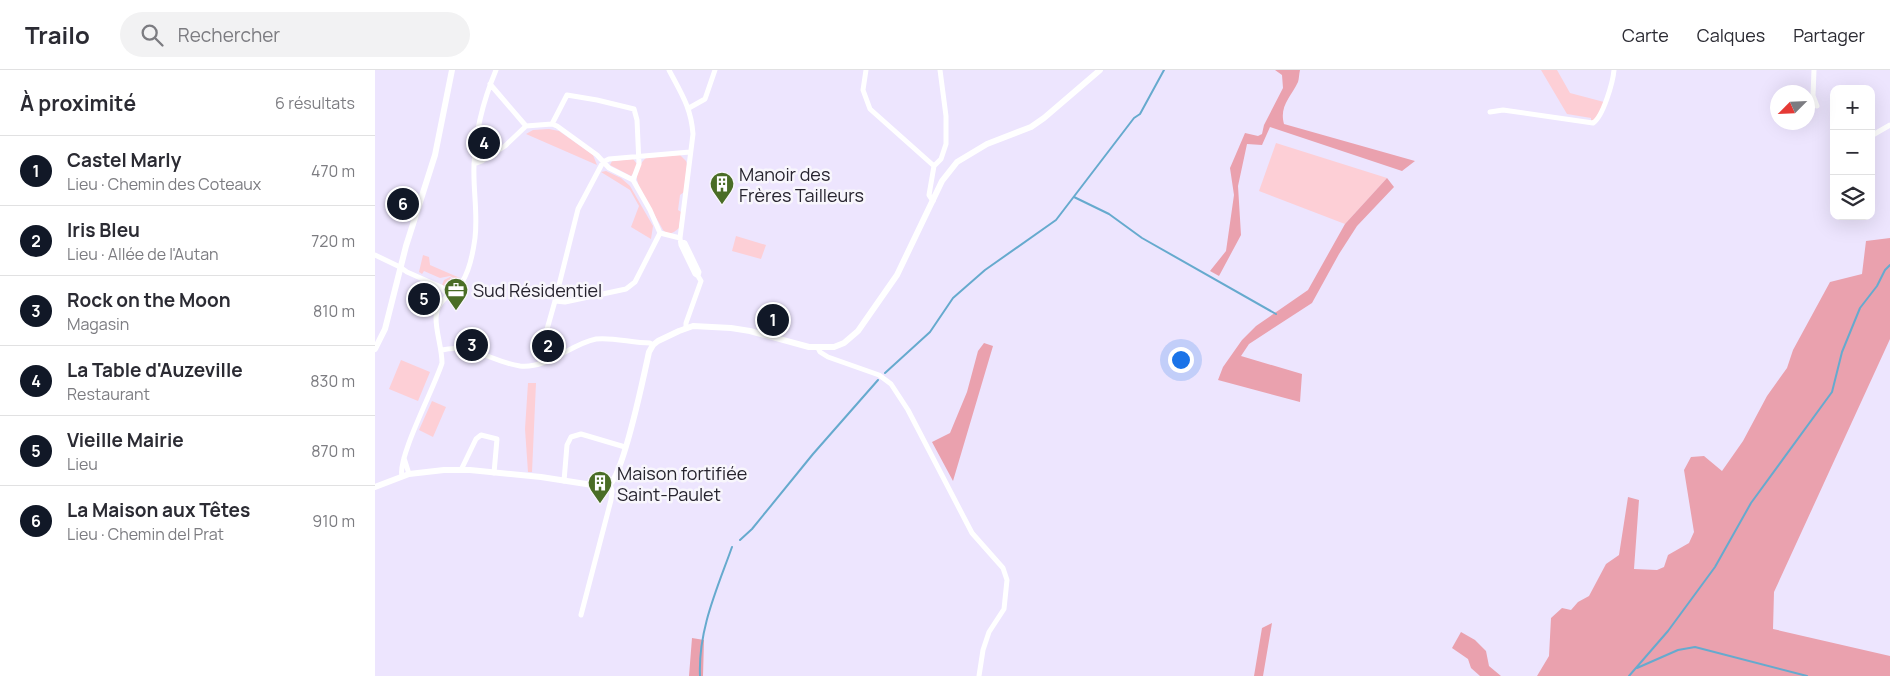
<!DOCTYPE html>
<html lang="fr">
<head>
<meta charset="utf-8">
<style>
	body { margin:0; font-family:Manrope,sans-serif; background:#f2f2f3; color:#2b2b33 }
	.controls { position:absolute; right:15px; top:15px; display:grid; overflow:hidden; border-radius:10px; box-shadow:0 5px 20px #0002 }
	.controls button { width:45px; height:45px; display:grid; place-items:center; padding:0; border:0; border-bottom:1px solid #e1e1e2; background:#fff; color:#2b2b33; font:25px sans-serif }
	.compass { position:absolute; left:1395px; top:15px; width:45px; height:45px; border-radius:50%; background:#fff; box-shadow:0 5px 20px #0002; rotate:246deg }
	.you { position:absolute; left:805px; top:289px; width:18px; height:18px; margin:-12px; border:4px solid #fff; border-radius:50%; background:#1a73e8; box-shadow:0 0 0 8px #1a73e833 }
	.badge { display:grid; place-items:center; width:32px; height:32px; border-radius:50%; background:#111827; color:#fff; font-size:16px; font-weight:700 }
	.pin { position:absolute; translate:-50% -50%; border:2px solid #fff; box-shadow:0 1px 5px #0006 }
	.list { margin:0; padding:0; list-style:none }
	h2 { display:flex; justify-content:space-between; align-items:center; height:65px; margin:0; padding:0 20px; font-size:21px }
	h2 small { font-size:16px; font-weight:400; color:#7c7c81 }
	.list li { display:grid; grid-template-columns:32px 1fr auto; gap:15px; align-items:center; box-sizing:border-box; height:70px; padding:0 20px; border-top:1px solid #e1e1e2 }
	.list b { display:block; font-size:19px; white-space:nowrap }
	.list p { margin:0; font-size:16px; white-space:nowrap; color:#7c7c81 }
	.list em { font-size:16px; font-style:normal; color:#7c7c81 }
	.icon { flex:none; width:28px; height:28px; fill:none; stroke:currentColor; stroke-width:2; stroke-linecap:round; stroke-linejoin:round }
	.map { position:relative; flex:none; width:1515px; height:606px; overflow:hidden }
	header { display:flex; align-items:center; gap:30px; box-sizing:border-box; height:70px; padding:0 25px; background:#fff; border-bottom:1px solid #e1e1e2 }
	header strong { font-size:24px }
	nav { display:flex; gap:28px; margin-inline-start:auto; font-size:18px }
	.search { width:350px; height:45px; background:#f2f2f3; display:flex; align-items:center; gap:12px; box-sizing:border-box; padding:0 18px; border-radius:28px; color:#7c7c81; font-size:19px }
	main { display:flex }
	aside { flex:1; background:#fff }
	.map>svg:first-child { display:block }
	.green { fill:#fdcfd6 }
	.forest { fill:#eaa1ae }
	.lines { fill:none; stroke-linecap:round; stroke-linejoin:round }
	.stream { stroke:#66aace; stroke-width:2 }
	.minor { stroke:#fff; stroke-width:5 }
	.tertiary { stroke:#fff; stroke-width:6 }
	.labels { text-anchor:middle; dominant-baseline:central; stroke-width:5; stroke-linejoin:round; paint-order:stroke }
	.poi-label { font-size:18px; fill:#27242f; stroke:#f8f6fc; text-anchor:start }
</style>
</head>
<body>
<header>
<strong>Trailo</strong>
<div class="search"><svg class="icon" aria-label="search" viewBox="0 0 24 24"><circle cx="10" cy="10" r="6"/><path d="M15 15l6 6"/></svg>Rechercher</div>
<nav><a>Carte</a><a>Calques</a><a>Partager</a></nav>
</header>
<main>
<aside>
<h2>À proximité<small>6 résultats</small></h2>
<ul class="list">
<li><span class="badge">1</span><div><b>Castel Marly</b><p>Lieu · Chemin des Coteaux</p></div><em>470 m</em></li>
<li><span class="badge">2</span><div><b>Iris Bleu</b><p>Lieu · Allée de l'Autan</p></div><em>720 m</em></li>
<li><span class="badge">3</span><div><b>Rock on the Moon</b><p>Magasin</p></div><em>810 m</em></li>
<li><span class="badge">4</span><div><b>La Table d'Auzeville</b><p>Restaurant</p></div><em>830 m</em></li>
<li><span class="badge">5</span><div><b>Vieille Mairie</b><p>Lieu</p></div><em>870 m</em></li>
<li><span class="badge">6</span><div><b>La Maison aux Têtes</b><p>Lieu · Chemin del Prat</p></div><em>910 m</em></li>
</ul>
</aside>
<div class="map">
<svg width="1515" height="606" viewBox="0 0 1515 606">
	<rect width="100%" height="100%" fill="#ede5fe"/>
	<path class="green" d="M 1166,0 L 1182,0 L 1195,23 L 1229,32 L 1221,49 L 1216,51 L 1216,48 L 1192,44 Z
		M 174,59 L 184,61 L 218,85 L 222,95 L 151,64 L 158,60 Z
		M 901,73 L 1012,108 L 970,154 L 884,121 Z
		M 305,85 L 311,91 L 312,94 L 309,122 L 305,125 L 303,140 L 306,142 L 304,158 C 299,163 293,166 288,160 C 282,148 263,120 262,109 C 261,102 266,92 271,88 Z
		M 258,89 L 262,94 L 259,103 L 256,106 L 235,95 L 237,91 Z
		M 231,101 L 246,108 L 255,116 L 278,156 L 276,169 L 256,157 L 264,136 L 255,120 L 226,102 Z
		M 361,166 L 391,175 L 386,189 L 357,181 Z
		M 48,185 L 54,187 L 55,195 L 85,208 L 83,211 L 75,206 L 65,208 L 49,201 L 47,204 L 44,202 Z
		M 75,207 L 82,212 L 76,218 L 67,215 L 69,210 Z
		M 26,290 L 55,302 L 43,331 L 14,319 Z
		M 153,313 L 161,313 L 157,402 L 153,402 L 150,359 Z
		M 57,331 L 71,337 L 58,367 L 44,360 Z"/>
	<path class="forest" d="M 900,0 L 925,0 C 924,4 924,9 923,12 C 916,27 904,36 909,54 L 1040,91 L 1027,101 L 895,57 L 887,75 L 872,74 L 863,116 L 866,165 L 844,206 L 835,201 L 851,181 L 859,125 L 855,98 L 870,63 L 883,66 L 887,64 L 889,55 L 908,18 L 907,5 Z
		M 1012,108 L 1019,117 L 982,156 L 964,184 L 937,233 L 874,274 L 866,286 L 927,304 L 925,332 L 843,310 L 848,297 L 867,270 L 881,256 L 933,220 L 970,154 Z
		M 1515,168 L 1515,269 L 1399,522 L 1398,559 L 1515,586 L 1515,606 L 1162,606 L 1174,586 L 1176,548 L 1187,538 L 1196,540 L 1203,532 L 1214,526 L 1231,494 L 1244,485 L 1253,427 L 1264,430 L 1259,499 L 1282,500 L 1289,497 L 1293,485 L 1314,473 L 1319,462 L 1309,400 L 1316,387 L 1329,386 L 1347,401 L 1368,371 L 1392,326 L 1412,298 L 1418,280 L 1455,212 L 1487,204 L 1491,171 Z
		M 609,273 L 618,276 L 578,411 L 557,372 L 575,363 L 592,322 L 603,281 Z
		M 897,553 L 888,606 L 879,606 L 887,558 Z
		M 1086,562 L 1100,570 L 1111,581 L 1114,596 L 1126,606 L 1105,606 L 1096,598 L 1093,589 L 1077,578 Z
		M 317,568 L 329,570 L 328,606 L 314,606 Z"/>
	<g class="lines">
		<path class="stream" d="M 699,127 L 734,144 L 767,168 L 901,244
			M 510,303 L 555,262 L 578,228 L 610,200 L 681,150 L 759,48 L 765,44 L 789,0
			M 365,470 L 377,459 L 438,384 L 503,310
			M 1262,598 L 1303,580 L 1320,577 L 1432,606
			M 325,606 C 323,560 342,519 357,477
			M 1254,606 L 1293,561 L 1340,497 L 1376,433 L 1457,322 L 1467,282 L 1485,238 L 1502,216 L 1510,200 L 1515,195"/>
		<path class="minor" d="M 294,0 C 306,23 316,37 318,64 L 305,168 L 306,175 L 320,204 L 323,206
			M 491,0 L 488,20 L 495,39 L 559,96
			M 1439,0 L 1438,26 L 1442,36
			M 115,14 L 151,56
			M 314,38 L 330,29 L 340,0
			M 1115,42 L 1128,40 L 1218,53 C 1228,47 1238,12 1239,0
			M 177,54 L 192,25 L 222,30 L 259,39 L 262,50 L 264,94 L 258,110
			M 1496,66 L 1515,55
			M 99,94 L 107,91 L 130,76 L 151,56 L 177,54 L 182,56 L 222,85 L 234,98 L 258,110 L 275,140 L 285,163
			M 558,131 L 554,125 L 559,96 L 566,89 L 571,74 L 571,46 L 565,0
			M 285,163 L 305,168
			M 306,171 L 310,173 L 324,202 L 323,206 L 326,211 L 311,253 L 311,258
			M 0,185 L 25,197 L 32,202 L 66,217 L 72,224
			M 180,231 L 190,232 L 251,219 L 260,212 L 285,163
			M 443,278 L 445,282 L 453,287 L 504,305 L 516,314 L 533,340 L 597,463 L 628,498 L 632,510 L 629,539 L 614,562 L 608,580 L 604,606
			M 67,280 C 97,273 117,292 145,296 C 173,299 195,274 221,269 C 238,267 257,273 275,273 L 278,275
			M 166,293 L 165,284 L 180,231 L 203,139 L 228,92 L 234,89 L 315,82
			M 29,388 L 34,404
			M 86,400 L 101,369 L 106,365 L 122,369 L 119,403
			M 27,406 C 22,388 60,316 67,293 C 67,278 61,263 61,248 C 62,228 78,225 87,212 C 95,200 98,183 100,168 C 103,144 98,120 99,96 C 100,62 108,31 121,0
			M 189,411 L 192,375 L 196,367 L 206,364 L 250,377
			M 206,545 L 236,430 L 237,421 L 235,414"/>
		<path class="tertiary" d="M 0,279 L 10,259 L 31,176 L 60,85 L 77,0
			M 0,417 L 34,404 L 69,400 L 95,400 L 166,407 L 224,416 L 235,414 C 249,402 269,305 274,282 L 278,275 L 283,271 L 304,261 L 318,256 L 356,258 L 375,261 L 434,277 L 459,277 L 469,273 L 483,261 L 522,205 L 567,111 L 582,92 L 612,74 L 656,57 L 669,48 L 725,0"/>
	</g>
	<defs>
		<symbol id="building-pin" viewBox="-11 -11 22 30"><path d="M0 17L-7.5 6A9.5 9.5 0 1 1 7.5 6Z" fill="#4a6d26" stroke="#f8f6fc"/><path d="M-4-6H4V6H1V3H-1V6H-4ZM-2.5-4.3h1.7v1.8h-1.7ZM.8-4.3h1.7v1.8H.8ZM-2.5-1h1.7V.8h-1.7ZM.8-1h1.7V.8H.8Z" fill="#fff"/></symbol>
		<symbol id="office-pin" viewBox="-11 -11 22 30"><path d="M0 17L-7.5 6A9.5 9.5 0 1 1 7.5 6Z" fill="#4a6d26" stroke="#f8f6fc"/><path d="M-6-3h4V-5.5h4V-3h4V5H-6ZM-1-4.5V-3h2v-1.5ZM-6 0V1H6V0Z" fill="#fff"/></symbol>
	</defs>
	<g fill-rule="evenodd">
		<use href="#building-pin" x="333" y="100" width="28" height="38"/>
		<use href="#office-pin" x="67" y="206" width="28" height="38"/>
		<use href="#building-pin" x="211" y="399" width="28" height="38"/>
	</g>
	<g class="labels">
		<g class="poi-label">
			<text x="364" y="104">Manoir des<tspan x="364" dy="21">Frères Tailleurs</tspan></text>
			<text x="98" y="220">Sud Résidentiel</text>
			<text x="242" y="403">Maison fortifiée<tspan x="242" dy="21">Saint-Paulet</tspan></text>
		</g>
	</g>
</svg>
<div class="controls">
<button>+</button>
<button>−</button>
<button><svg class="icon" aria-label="layers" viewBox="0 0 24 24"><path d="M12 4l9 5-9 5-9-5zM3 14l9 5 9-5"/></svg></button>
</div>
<svg class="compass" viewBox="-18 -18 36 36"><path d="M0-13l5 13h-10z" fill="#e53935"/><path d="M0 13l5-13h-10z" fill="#7c7c81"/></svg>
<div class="you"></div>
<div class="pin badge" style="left:398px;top:250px">1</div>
<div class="pin badge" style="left:173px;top:276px">2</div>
<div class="pin badge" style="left:97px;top:275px">3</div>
<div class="pin badge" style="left:109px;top:73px">4</div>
<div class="pin badge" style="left:49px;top:229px">5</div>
<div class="pin badge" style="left:28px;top:134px">6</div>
</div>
</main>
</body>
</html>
